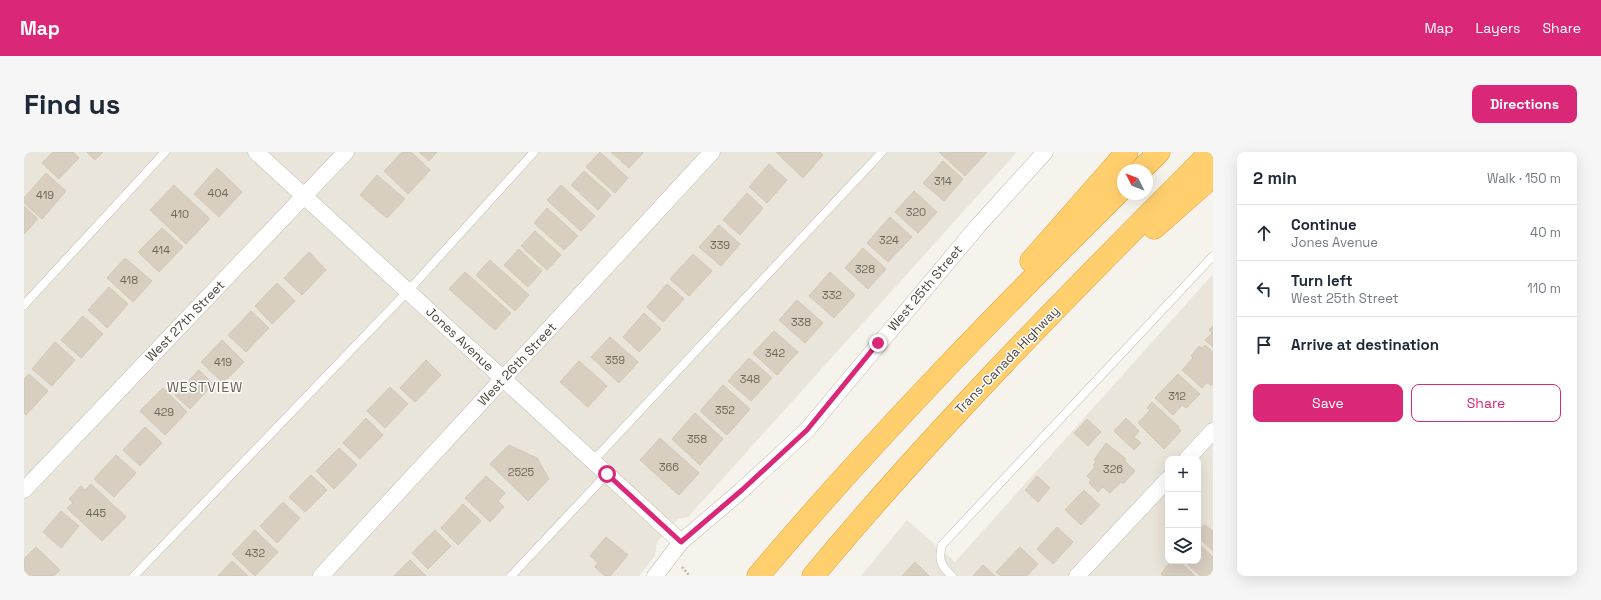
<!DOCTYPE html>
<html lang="en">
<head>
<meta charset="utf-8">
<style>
	body { margin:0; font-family:"Space Grotesk",sans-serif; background:#f6f6f7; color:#1f2937 }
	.controls { position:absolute; right:12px; bottom:12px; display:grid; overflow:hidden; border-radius:8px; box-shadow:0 4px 16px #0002 }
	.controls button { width:36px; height:36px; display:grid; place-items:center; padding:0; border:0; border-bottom:1px solid #e0e1e3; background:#fff; color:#1f2937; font:20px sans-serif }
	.compass { position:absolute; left:1093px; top:12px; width:36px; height:36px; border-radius:50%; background:#fff; box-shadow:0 4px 16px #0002; rotate:312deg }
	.stop { position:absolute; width:12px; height:12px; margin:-9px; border:3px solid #db2777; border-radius:50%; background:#fff }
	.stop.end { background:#db2777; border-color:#fff; box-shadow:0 1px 4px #0008 }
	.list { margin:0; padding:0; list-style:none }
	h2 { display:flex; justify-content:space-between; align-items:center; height:52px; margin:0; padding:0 16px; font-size:17px }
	h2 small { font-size:13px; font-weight:400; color:#747a83 }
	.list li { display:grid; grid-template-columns:26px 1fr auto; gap:12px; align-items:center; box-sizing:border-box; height:56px; padding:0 16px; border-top:1px solid #e0e1e3 }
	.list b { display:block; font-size:15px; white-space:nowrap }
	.list p { margin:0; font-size:13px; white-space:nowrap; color:#747a83 }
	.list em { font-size:13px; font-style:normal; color:#747a83 }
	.actions { display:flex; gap:8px; padding:12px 16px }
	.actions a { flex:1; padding:9px 0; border:1px solid #db2777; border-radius:8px; text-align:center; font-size:14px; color:#db2777 }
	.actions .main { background:#db2777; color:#fff }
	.icon { flex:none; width:22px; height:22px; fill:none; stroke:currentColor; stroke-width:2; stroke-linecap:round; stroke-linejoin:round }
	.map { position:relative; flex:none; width:1189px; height:424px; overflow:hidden; border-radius:8px }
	header { display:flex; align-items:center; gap:24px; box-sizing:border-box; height:56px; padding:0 20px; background:#db2777; color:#fff }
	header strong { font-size:19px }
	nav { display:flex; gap:22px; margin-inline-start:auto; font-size:14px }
	.intro { display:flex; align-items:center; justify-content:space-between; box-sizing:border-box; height:96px; padding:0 24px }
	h1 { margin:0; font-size:28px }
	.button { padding:10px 18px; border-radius:8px; background:#db2777; color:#fff; font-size:14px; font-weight:700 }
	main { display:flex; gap:24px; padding:0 24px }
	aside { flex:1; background:#fff; border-radius:8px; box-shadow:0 4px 16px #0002 }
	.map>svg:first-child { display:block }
	.residential { fill:#eae5da; fill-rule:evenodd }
	.building { fill:#d8cfc1; stroke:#d3c7b4 }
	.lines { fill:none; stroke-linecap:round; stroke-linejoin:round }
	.service-casing { stroke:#c2bbae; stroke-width:9 }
	.minor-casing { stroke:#c2bbae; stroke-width:17 }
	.motorway-casing { stroke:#e0a43c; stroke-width:23 }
	.path { stroke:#c4b79f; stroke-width:2.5; stroke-dasharray:2 2; stroke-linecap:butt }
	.service { stroke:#fff; stroke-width:8 }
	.minor { stroke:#fff; stroke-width:16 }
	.motorway { stroke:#ffcf6e; stroke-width:22 }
	.route { stroke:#db2777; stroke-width:5 }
	.labels { text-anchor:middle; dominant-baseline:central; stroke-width:3; stroke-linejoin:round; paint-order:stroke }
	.number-label { font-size:11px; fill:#6e675b }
	.street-label { font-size:13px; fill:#4b4439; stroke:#fff }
	.neighbourhood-label { font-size:14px; letter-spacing:1px; fill:#6e6250; stroke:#fff }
</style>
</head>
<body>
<header>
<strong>Map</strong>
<nav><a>Map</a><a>Layers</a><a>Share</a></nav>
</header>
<div class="intro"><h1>Find us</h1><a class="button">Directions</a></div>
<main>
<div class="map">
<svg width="1189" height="424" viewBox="0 0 1189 424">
	<rect width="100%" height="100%" fill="#f6f3ec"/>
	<path class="residential" d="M 0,0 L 993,0 L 664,365 L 654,367 L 633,390 L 631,404 L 615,424 L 0,424 Z
		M 1189,122 L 1189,424 L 837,424 L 883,368 L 931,410 ZM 1144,307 L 1174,307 L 1174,409 L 1144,409 Z"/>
	<path class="building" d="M 29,0 L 49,0 L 55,6 L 35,27 L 18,11 Z
		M 63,0 L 79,0 L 71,8 Z
		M 378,0 L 387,0 L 406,18 L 384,42 L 360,19 Z
		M 395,0 L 413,0 L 405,9 Z
		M 576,0 L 604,26 L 591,41 L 562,15 Z
		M 587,0 L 618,0 L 619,1 L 605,16 Z
		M 752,0 L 796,0 L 799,3 L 779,26 Z
		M 915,0 L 963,0 L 941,24 Z
		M 919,9 L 939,27 L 920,49 L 899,31 Z
		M 745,12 L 763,28 L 743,51 L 725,35 Z
		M 193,16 L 218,40 L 195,65 L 170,42 Z
		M 560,19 L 587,43 L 574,58 L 547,33 Z
		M 22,21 L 42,39 L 18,67 L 0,51 L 0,46 Z
		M 353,23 L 381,47 L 363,66 L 336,43 Z
		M 150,33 L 186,67 L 162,92 L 126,58 Z
		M 537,33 L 571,64 L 557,79 L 523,48 Z
		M 890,39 L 913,60 L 894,81 L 871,60 Z
		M 723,41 L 739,56 L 716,83 L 699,68 Z
		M 0,54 L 14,67 L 0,82 Z
		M 523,56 L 554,84 L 540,98 L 510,71 Z
		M 866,65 L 888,85 L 864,110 L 843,91 Z
		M 695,73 L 716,92 L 697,114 L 675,95 Z
		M 138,76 L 159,95 L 135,120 L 114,100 Z
		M 511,79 L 537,103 L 523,118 L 497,94 Z
		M 839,96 L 862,117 L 844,137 L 821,116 Z
		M 495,97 L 518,119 L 504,135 L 480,113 Z
		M 285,100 L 302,118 L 278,143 L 260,126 Z
		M 669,102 L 688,119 L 665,144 L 646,127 Z
		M 101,106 L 128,129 L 109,150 L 83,126 Z
		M 466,108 L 505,143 L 491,159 L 452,123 Z
		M 441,120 L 487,161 L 471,178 L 425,137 Z
		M 806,120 L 831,143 L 810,166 L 785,144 Z
		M 253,131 L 271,149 L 248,172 L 231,154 Z
		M 643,132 L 660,147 L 639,170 L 623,155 Z
		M 85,135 L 104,152 L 83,176 L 64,158 Z
		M 773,148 L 799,171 L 781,191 L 755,168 Z
		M 227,159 L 245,176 L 222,200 L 204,183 Z
		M 620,161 L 637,177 L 615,200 L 599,185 Z
		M 59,164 L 79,182 L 57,206 L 37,188 Z
		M 1189,174 L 1189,195 L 1181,188 L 1188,181 L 1185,178 Z
		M 750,179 L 774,200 L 753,223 L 729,201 Z
		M 586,185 L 614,210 L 595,231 L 567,205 Z
		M 198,188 L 220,210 L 199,231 L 177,210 Z
		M 31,190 L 51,208 L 28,234 L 8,217 Z
		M 1181,193 L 1189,200 L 1189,232 L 1187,234 L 1184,230 L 1178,236 L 1158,218 L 1169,206 L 1167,204 L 1175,194 L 1178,196 Z
		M 725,206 L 748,226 L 727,249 L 704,229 Z
		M 402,208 L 417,223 L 391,250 L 376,236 Z
		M 555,209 L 583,234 L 564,255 L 536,230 Z
		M 175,218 L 189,232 L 166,257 L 151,243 Z
		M 5,222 L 24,239 L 2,263 L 0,261 L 0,227 Z
		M 1154,222 L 1176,242 L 1162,256 L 1158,253 L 1149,263 L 1131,246 Z
		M 699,233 L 726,257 L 703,283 L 676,259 Z
		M 366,235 L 384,252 L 361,276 L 343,259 Z
		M 139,236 L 163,260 L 141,283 L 116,259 Z
		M 1128,250 L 1155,275 L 1154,276 L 1157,279 L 1140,297 L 1114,271 L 1126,258 L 1123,256 Z
		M 671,261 L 699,287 L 676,313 L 648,287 Z
		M 342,266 L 359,283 L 336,307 L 319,291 Z
		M 1102,266 L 1115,279 L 1110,285 L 1117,291 L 1110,298 L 1090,279 Z
		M 1063,267 L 1077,280 L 1064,294 L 1050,281 Z
		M 121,275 L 138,291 L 116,314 L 99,298 Z
		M 636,286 L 675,321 L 655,343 L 616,308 Z
		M 1082,291 L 1102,307 L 1100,308 L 1111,319 L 1099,332 L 1097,330 L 1086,341 L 1079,335 L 1074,340 L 1065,331 L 1067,328 L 1063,324 L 1071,315 L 1069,313 L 1072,310 L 1070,308 Z
		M 485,293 L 513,306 L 525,327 L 504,349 L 466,312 Z
		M 315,296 L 333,313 L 310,337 L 292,319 Z
		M 92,303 L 112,321 L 90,345 L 70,327 Z
		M 287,323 L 303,338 L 281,360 L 265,345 Z
		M 462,324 L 481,341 L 474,349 L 480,355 L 466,370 L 441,346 Z
		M 1013,324 L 1026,336 L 1014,350 L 1001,338 Z
		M 67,332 L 102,365 L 78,389 L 43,356 L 49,351 L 45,347 L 57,334 L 61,338 Z
		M 1060,338 L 1076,353 L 1057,373 L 1041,358 Z
		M 259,350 L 276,366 L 253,391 L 236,374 Z
		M 439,352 L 457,369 L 434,393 L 417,376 Z
		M 37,359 L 55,374 L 37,396 L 19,380 Z
		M 1180,373 L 1189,379 L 1189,399 L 1174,385 L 1174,380 Z
		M 1033,375 L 1049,390 L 1029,412 L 1013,397 Z
		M 231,378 L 254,400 L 231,424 L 208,402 Z
		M 411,378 L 427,394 L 404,417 L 388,401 Z
		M 582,385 L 604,403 L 586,424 L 581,424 L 571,415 L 574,411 L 566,404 Z
		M 1174,391 L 1189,405 L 1189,424 L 1176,424 L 1160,409 L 1174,409 Z
		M 12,395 L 36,418 L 30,424 L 0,424 L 0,407 Z
		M 996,395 L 1014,412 L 1003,424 L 977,424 L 972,420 Z
		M 386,408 L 402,424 L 370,424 Z
		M 208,409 L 224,424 L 194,424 Z
		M 1147,409 L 1155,409 L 1171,424 L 1139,424 L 1137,422 Z
		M 891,410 L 905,424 L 878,424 Z
		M 959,413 L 971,424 L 949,424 Z"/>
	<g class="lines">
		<defs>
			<path id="service" d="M 0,153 L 141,0
				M 569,309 L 858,0
				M 110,424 L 384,139 L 510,0
				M 487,424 L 583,322
				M 928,424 C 917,414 914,408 918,393 L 1189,104"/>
			<path id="minor" d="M 232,0 L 657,390
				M 1163,307 L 1189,279
				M 0,338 L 322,0
				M 297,424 L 688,0
				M 631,424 L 657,390 L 718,338 L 783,278 L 953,75 L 1021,0
				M 1053,424 L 1144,327"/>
			<path id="motorway" d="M 1117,18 L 1135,0
				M 1130,76 L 1189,24
				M 1007,109 L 1103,0
				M 734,424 C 849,288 973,161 1099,36
				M 789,424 C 913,275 1050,137 1187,0"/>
		</defs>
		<use href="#service" class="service-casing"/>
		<use href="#minor" class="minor-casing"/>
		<use href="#motorway" class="motorway-casing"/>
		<path class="path" d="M 658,415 L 666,424"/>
		<use href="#service" class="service"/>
		<use href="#minor" class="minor"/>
		<use href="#motorway" class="motorway"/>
	</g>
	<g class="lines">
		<path class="route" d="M 583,322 L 657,390 L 718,338 L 783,278 L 854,191"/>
	</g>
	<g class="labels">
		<g class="number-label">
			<text x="919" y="29">314</text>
			<text x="194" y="41">404</text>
			<text x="21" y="43">419</text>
			<text x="892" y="60">320</text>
			<text x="156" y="62">410</text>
			<text x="865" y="88">324</text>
			<text x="696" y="93">339</text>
			<text x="137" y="98">414</text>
			<text x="841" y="117">328</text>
			<text x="105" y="128">418</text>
			<text x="808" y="143">332</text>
			<text x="777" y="170">338</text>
			<text x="751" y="201">342</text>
			<text x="591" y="208">359</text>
			<text x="199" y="210">419</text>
			<text x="726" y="227">348</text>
			<text x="1153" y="244">312</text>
			<text x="701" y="258">352</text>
			<text x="140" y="260">429</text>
			<text x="673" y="287">358</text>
			<text x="645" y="315">366</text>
			<text x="1089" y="317">326</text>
			<text x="497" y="320">2525</text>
			<text x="72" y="361">445</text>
			<text x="231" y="401">432</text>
		</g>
		<g class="street-label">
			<text transform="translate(901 136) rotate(-50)">West 25th Street</text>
			<text transform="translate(161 169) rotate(-46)">West 27th Street</text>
			<text transform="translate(436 187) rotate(43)">Jones Avenue</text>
			<text transform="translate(983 208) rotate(-46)">Trans-Canada Highway</text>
			<text transform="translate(493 212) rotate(-47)">West 26th Street</text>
		</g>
		<g class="neighbourhood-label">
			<text x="181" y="235">WESTVIEW</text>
		</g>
	</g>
</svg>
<div class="controls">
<button>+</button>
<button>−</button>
<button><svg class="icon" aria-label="layers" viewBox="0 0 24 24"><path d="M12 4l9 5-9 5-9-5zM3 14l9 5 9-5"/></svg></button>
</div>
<svg class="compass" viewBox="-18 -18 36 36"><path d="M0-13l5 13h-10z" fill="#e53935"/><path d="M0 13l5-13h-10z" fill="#747a83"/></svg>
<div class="stop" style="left:583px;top:322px"></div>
<div class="stop end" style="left:854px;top:191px"></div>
</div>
<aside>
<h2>2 min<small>Walk · 150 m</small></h2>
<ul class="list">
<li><svg class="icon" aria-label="ahead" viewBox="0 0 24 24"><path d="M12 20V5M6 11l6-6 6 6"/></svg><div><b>Continue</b><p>Jones Avenue</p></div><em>40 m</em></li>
<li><svg class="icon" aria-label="left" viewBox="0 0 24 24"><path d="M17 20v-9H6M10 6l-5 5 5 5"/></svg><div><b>Turn left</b><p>West 25th Street</p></div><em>110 m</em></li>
<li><svg class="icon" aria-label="arrive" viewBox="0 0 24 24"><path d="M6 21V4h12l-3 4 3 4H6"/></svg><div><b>Arrive at destination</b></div></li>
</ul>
<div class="actions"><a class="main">Save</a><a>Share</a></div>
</aside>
</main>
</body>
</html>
